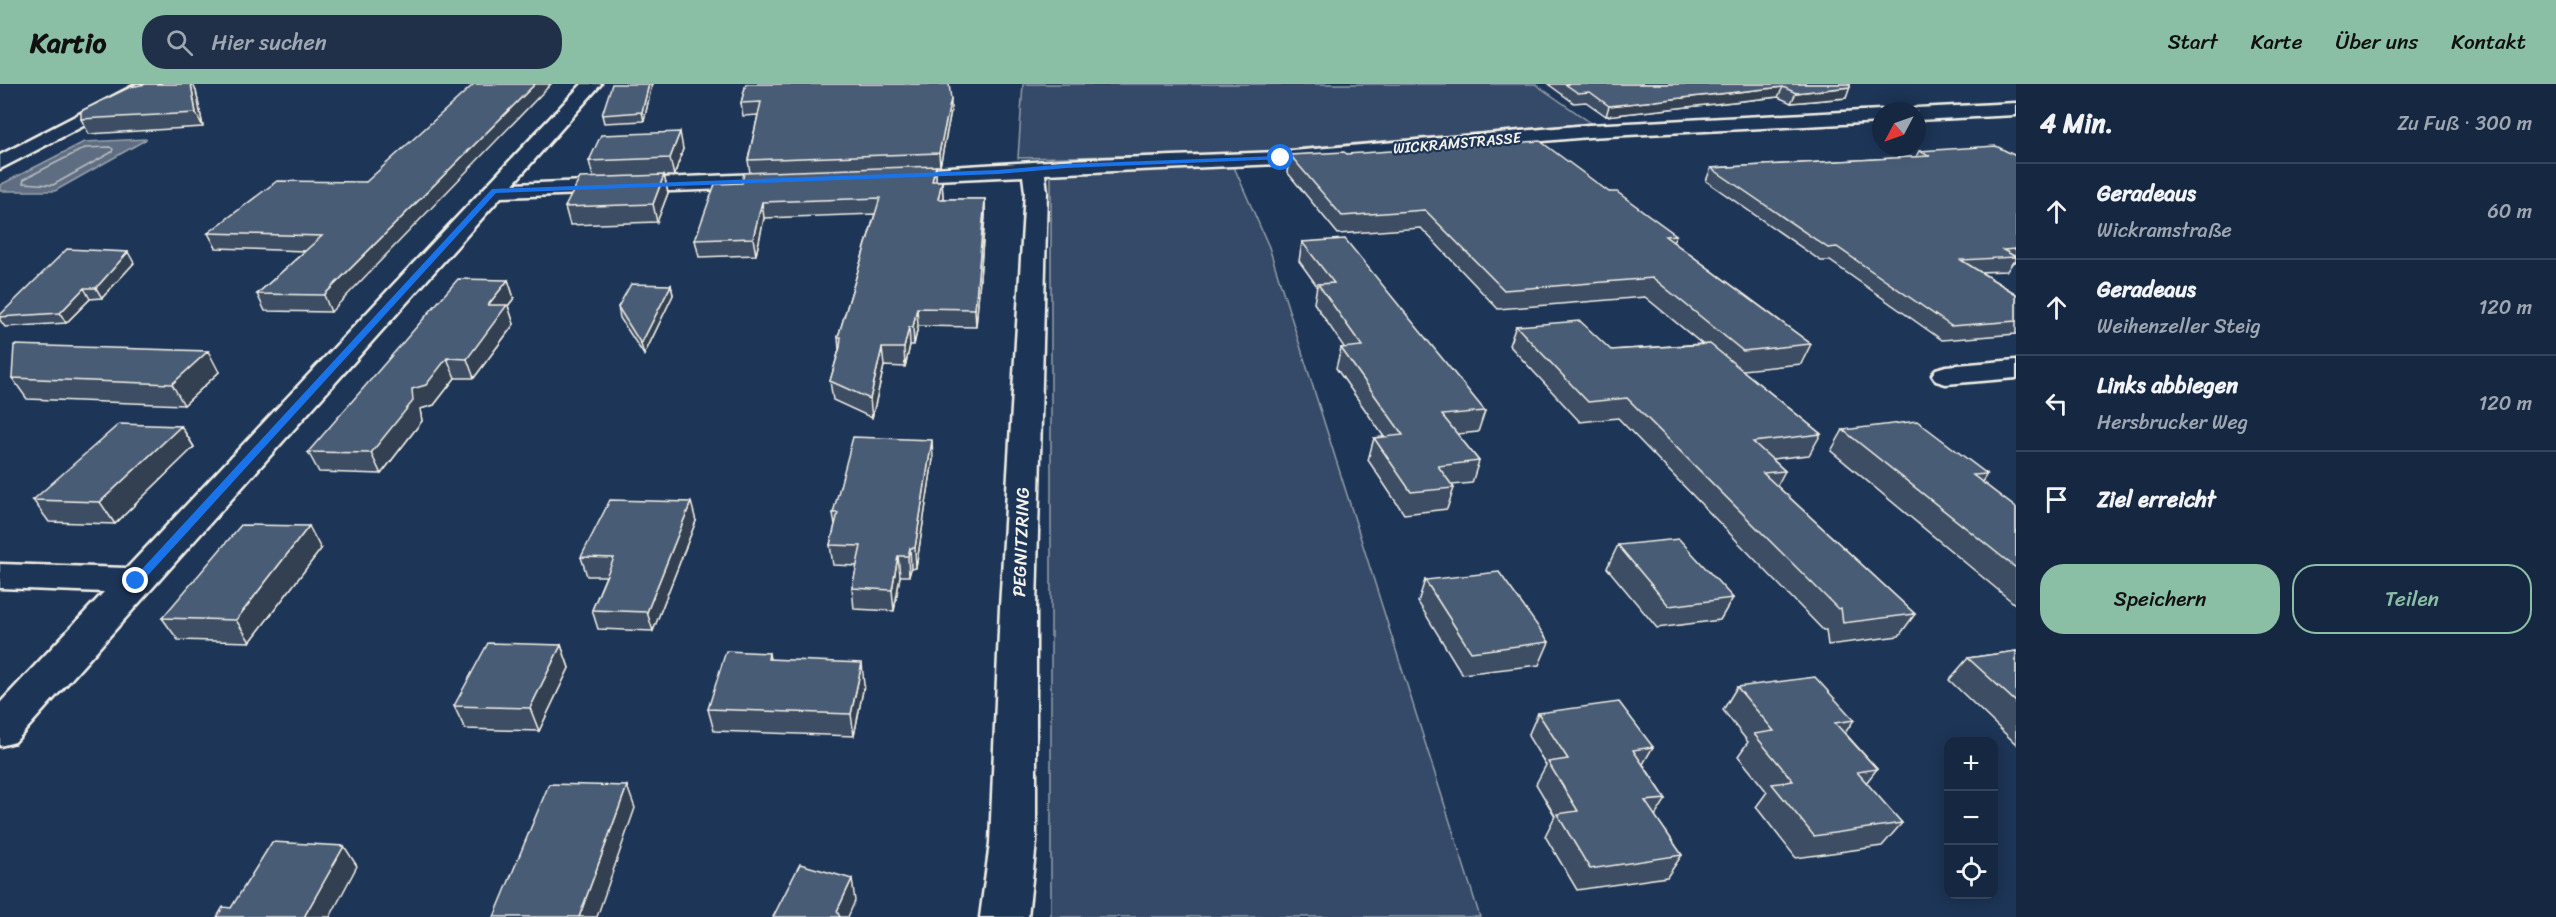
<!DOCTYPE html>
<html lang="de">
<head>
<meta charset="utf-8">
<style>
	body { margin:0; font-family:Sriracha,sans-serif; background:#1f3048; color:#f1f3f6 }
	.controls { position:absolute; right:18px; bottom:18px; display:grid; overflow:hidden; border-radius:12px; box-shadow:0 3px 15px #0003 }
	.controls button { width:54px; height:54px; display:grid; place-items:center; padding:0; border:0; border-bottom:2px solid #35445a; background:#162841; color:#f1f3f6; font:30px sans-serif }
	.compass { position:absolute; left:1872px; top:18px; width:54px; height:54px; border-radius:50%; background:#162841; box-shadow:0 3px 15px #0003; rotate:229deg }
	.stop { position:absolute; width:18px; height:18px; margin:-14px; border:4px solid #1a73e8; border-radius:50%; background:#fff }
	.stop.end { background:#1a73e8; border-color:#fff; box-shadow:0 2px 6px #0008 }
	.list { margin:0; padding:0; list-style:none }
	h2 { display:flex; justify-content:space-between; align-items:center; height:78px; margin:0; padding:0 24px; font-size:26px }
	h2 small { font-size:20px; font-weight:400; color:#9ea6b1 }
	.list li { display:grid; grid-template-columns:39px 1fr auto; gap:18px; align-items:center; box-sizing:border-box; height:96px; padding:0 24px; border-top:2px solid #35445a }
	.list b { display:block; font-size:22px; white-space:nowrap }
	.list p { margin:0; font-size:20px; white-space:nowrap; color:#9ea6b1 }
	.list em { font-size:20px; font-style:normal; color:#9ea6b1 }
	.actions { display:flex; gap:12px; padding:18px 24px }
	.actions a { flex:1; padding:14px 0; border:2px solid #8abfa5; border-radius:24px; text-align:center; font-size:21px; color:#8abfa5 }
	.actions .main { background:#8abfa5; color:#111 }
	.icon { flex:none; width:33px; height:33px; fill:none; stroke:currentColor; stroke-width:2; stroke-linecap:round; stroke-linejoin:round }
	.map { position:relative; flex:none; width:2016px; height:833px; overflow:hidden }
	header { display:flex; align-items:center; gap:36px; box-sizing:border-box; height:84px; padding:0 30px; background:#8abfa5; color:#111 }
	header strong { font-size:28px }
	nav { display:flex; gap:33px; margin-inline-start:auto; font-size:21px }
	.search { width:420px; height:54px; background:#1f3048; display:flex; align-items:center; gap:15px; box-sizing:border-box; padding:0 21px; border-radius:24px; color:#9ea6b1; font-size:22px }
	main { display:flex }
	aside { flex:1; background:#162841 }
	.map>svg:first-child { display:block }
	.green { fill:#354a67; stroke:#949ea8; stroke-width:1.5 }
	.water { fill:#5e6d82; stroke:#9aa2ab; stroke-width:1.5 }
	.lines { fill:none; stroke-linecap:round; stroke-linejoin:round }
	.shore { stroke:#b8bcbf; stroke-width:1.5 }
	.minor-casing { stroke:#f4f1e8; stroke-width:5 }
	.minor { fill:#1d3557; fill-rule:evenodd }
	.wall { fill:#3e4e64; stroke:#f4f1e8; stroke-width:1.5 }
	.shaded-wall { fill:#324051; stroke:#f4f1e8; stroke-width:1.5 }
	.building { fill:#485b74; stroke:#f4f1e8; stroke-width:1.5 }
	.route { fill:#1a73e8 }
	.labels { text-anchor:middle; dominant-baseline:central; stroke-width:4.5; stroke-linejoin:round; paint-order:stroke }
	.far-street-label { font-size:15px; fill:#f4f1e8; stroke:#1d3557 }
	.street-label { font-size:18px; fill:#f4f1e8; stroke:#1d3557 }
</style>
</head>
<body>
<header>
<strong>Kartio</strong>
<div class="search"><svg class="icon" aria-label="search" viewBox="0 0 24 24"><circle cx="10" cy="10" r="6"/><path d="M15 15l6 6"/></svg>Hier suchen</div>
<nav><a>Start</a><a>Karte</a><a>Über uns</a><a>Kontakt</a></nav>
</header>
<main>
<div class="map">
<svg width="2016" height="833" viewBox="0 0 2016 833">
	<rect width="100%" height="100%" fill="#1d3557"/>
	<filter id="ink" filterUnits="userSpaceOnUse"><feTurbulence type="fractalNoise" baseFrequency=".0167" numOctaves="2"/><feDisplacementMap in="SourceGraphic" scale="12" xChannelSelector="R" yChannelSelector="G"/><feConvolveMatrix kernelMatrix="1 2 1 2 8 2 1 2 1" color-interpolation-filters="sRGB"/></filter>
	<g filter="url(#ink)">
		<path class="green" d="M 1023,0 L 1535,0 L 1591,39 L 1232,70 L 1018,74 Z
			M 1234,83 L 1269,163 L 1480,833 L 1051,833 L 1051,86 Z"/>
		<path class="water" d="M 147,55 L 55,107 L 0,107 L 0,101 L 84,58 Z"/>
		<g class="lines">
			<path class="shore" d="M 110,63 L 113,65 L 112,68 L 53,101 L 23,99 L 24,95 L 85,64 Z"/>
			<defs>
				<path id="minor" d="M 137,0 L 160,0 L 157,4 L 0,85 L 0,71 Z
					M 582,0 L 601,0 L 513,100 L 786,89 L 794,91 L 797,96 L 794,101 L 786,103 L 501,113 L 15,658 L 0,662 L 0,619 L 104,508 L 0,504 L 0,480 L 127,484 Z
					M 2016,19 L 2016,31 L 1917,36 L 1917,27 L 1909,27 L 1917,24 Z
					M 1881,26 L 1884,27 L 1881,27 L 1881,38 L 1589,53 L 1281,80 L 1045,90 L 1047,108 L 1036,523 L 1036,759 L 1028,833 L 980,833 L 990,759 L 1000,523 L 1025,108 L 1023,92 L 892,98 L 884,97 L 881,92 L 884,87 L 1066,76 L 1281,68 L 1589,41 Z
					M 2016,276 L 2016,294 L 1946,300 L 1936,297 L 1932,291 L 1936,285 L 1946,282 Z"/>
			</defs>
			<use href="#minor" class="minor-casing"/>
			<use href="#minor" class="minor"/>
		</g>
		<path class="wall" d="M 652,0 L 644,37 L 604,39 L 602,31 Z
			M 746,0 L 951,27 L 940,82 L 936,82 L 936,97 L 942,97 L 943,115 L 985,115 L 985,132 L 976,243 L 918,242 L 914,261 L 910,261 L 905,283 L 884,282 L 872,334 L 833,316 L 830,297 L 839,266 L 838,253 L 875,130 L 764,134 L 756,171 L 699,173 L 695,156 L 750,89 L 748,76 L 758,31 L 743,32 L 741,19 Z
			M 1548,0 L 1850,0 L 1846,14 L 1791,19 L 1778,13 L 1606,32 L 1586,18 L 1574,19 Z
			M 196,7 L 203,43 L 89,50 L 81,35 Z
			M 683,65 L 674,92 L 664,92 L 668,109 L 657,138 L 570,141 L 565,123 L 593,93 L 589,77 Z
			M 1919,67 L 2016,72 L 2016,178 L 2013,178 L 2007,187 L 1980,188 L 2016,210 L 2016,250 L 1942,256 L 1830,177 L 1821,177 L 1706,97 L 1711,84 L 1916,73 Z
			M 1347,70 L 1609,108 L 1676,151 L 1673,158 L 1811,260 L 1801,280 L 1742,286 L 1821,350 L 1809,371 L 1772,375 L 1785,387 L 1777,402 L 1915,530 L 1899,552 L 1828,561 L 1826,546 L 1823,546 L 1618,334 L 1580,338 L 1509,261 L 1516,242 L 1611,266 L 1702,260 L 1645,213 L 1498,225 L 1421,144 L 1338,150 L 1287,88 L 1290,71 Z
			M 366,98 L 331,228 L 265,227 L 257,210 L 305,167 L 216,164 L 208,149 Z
			M 1302,158 L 1485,327 L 1478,348 L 1457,350 L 1479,377 L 1472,399 L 1452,401 L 1454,404 L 1447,425 L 1404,430 L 1368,376 L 1374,354 L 1384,353 L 1336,284 L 1341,264 L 1344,263 L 1314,219 L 1317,202 L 1299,177 Z
			M 134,179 L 102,214 L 90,215 L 66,239 L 5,243 L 0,236 L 0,231 Z
			M 508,196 L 514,214 L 508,222 L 514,240 L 474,294 L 455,294 L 434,321 L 420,325 L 422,337 L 381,390 L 319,388 L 308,368 Z
			M 671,201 L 673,211 L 644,271 L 620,234 L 618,223 Z
			M 219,288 L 184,321 L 27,315 L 12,294 Z
			M 181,342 L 194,363 L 115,440 L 49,438 L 33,416 Z
			M 1843,346 L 1987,390 L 1982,398 L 2016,424 L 2016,521 L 1831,367 Z
			M 933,375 L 916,484 L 911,485 L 909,492 L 900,492 L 894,527 L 854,525 L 852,504 L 857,482 L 833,481 L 830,461 L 835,441 L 833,429 Z
			M 696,437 L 653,547 L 598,545 L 592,526 L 606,492 L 587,492 L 581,473 Z
			M 1618,461 L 1733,514 L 1720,536 L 1657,544 L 1607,484 Z
			M 321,465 L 250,558 L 178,556 L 162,534 Z
			M 1425,496 L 1549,558 L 1539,581 L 1462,590 L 1418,518 Z
			M 561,561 L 569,584 L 539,647 L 465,645 L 454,622 Z
			M 2016,567 L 2016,660 L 1949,596 L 1968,574 Z
			M 769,569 L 770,575 L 864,601 L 854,652 L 714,647 L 708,625 Z
			M 1737,603 L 1854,636 L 1845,649 L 1877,685 L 1866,699 L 1902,739 L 1882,762 L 1796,774 L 1756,723 L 1767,708 L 1738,672 L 1748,658 L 1723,626 Z
			M 1538,629 L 1653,663 L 1643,680 L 1666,715 L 1655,732 L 1682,771 L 1667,793 L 1577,806 L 1545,752 L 1555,732 L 1536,700 L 1546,681 L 1528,652 Z"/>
		<path class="shaded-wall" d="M 191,0 L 193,0 L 196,7 L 203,43 L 196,29 Z
			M 535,0 L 551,0 L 331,228 L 324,211 Z
			M 649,0 L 652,0 L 644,37 L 642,28 Z
			M 1783,3 L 1778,13 L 1606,32 L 1609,22 Z
			M 1850,3 L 1846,14 L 1791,19 L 1796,9 Z
			M 951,15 L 951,27 L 940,82 L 939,69 Z
			M 680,48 L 683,65 L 674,92 L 670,74 Z
			M 936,82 L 936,98 L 932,97 Z
			M 664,91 L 668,109 L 657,138 L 653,120 Z
			M 942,97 L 943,113 L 939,131 L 938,115 Z
			M 985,115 L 985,132 L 976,243 L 975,225 Z
			M 762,118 L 764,134 L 756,171 L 753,154 Z
			M 128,168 L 134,179 L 102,214 L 96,204 Z
			M 508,196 L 514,214 L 508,222 L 514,240 L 474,294 L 467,275 L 488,221 Z
			M 671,201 L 673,211 L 644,271 L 641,260 Z
			M 84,204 L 90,215 L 66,239 L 60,229 Z
			M 917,224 L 918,242 L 914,261 L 913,243 Z
			M 909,243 L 910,261 L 905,283 L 904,264 Z
			M 882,264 L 884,282 L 872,334 L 870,315 Z
			M 208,267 L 219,288 L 184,321 L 172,300 Z
			M 447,274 L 455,294 L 434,321 L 420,325 L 422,337 L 381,390 L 371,369 L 412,305 Z
			M 181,342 L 194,363 L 115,440 L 100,418 Z
			M 932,356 L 933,375 L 916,484 L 915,464 Z
			M 691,418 L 696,437 L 653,547 L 647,528 Z
			M 309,442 L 321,465 L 250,558 L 236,536 Z
			M 910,464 L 911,485 L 909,492 L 908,472 Z
			M 898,472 L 900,492 L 894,527 L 892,506 Z
			M 561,561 L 569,584 L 539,647 L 530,624 Z
			M 862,579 L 864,601 L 854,652 L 851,630 Z
			M 627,702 L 635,724 L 597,833 L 579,833 Z
			M 344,762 L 357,782 L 330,833 L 304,833 Z
			M 852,795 L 855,817 L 848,833 L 838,833 L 837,827 Z"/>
		<path class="building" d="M 146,0 L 191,0 L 196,29 L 81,35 L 81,27 L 130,3 Z
			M 474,0 L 535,0 L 324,211 L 257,210 L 322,152 L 208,149 L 277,97 L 366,98 Z
			M 612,0 L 649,0 L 642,28 L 602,31 Z
			M 746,0 L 949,0 L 951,15 L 939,69 L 748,76 L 761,18 L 741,19 Z
			M 1565,0 L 1850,0 L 1850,3 L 1796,9 L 1783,3 L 1609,22 L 1590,8 L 1578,9 Z
			M 680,48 L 670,74 L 589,77 L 601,51 Z
			M 1540,57 L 1609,108 L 1617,108 L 1676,151 L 1665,152 L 1811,260 L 1743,267 L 1653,194 L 1504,206 L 1425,126 L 1342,132 L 1290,71 L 1344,68 L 1347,70 Z
			M 1996,62 L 2016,72 L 2016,165 L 2003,166 L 2016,173 L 1961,176 L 2016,210 L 2016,237 L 1951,242 L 1837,163 L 1828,164 L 1711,84 L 1930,72 L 1919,67 Z
			M 936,82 L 932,97 L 942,97 L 938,115 L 985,115 L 975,225 L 917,224 L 913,243 L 909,243 L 904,264 L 882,264 L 870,315 L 830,297 L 840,263 L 841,253 L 838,253 L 880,114 L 762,118 L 753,154 L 695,156 L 715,100 L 742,99 L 744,89 Z
			M 664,91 L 653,120 L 565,123 L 580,94 Z
			M 1345,155 L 1485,327 L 1442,331 L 1479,377 L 1438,382 L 1454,404 L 1411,408 L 1374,354 L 1403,351 L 1341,264 L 1362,262 L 1318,200 L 1334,199 L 1302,158 Z
			M 67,165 L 128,168 L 96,204 L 84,204 L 60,229 L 0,233 L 0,231 Z
			M 458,195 L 508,196 L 488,221 L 507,221 L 467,275 L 447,274 L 426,301 L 412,305 L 413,317 L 371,369 L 308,368 Z
			M 631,200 L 671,201 L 641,260 L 618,223 Z
			M 1580,237 L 1611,266 L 1710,260 L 1821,350 L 1753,358 L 1785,387 L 1763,389 L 1915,530 L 1843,539 L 1841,524 L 1838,525 L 1627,314 L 1588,318 L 1516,242 Z
			M 14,261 L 208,267 L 172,300 L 12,294 Z
			M 1917,337 L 1987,390 L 1973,391 L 2016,424 L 2016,484 L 1843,346 Z
			M 119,340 L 181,342 L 100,418 L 33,416 Z
			M 853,353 L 932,356 L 915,464 L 910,464 L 908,472 L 898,472 L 892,506 L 852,504 L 861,462 L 830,461 L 838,429 L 833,429 Z
			M 610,416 L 691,418 L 647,528 L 592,526 L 614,474 L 581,473 Z
			M 241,441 L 309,442 L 236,536 L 162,534 Z
			M 1679,455 L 1733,514 L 1669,522 L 1618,461 Z
			M 1499,488 L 1549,558 L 1471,568 L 1425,496 Z
			M 488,559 L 561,561 L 530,624 L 454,622 Z
			M 726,567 L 769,569 L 768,575 L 862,579 L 851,630 L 708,625 Z
			M 2016,567 L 2016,618 L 1968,574 Z
			M 1815,593 L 1854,636 L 1835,639 L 1877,685 L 1857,688 L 1902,739 L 1814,752 L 1772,700 L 1793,697 L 1754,650 L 1774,647 L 1737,603 Z
			M 1619,618 L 1653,663 L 1633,666 L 1666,715 L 1645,717 L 1682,771 L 1590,785 L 1557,730 L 1578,727 L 1548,678 L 1568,675 L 1538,629 Z
			M 549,700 L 627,702 L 579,833 L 494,833 Z
			M 272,758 L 344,762 L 304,833 L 217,833 L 223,823 L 231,824 Z
			M 800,780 L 852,795 L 837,827 L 840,833 L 773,833 Z"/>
	</g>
	<path class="route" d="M 1281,72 L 1283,75 L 1066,84 L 998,90 L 496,109 L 140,500 L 133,500 L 131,497 L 492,105 L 998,86 L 1066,80 Z"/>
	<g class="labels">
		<g class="far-street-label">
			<text transform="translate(1457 59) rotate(-5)">WICKRAMSTRASSE</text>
		</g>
		<g class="street-label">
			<text transform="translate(1021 458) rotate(-88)">PEGNITZRING</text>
		</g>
	</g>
</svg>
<div class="controls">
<button>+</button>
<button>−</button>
<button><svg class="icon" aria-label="locate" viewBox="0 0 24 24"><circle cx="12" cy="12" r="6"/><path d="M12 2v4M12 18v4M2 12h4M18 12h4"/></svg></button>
</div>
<svg class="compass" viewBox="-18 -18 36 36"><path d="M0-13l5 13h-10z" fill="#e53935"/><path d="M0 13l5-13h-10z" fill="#9ea6b1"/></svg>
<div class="stop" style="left:1281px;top:74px"></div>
<div class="stop end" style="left:136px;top:497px"></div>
</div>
<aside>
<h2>4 Min.<small>Zu Fuß · 300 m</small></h2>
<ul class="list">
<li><svg class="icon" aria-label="ahead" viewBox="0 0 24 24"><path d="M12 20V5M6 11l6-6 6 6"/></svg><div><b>Geradeaus</b><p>Wickramstraße</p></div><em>60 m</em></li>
<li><svg class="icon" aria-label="ahead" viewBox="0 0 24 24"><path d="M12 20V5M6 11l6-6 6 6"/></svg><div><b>Geradeaus</b><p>Weihenzeller Steig</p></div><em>120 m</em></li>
<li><svg class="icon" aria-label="left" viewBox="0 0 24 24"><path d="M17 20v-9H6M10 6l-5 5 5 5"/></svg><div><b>Links abbiegen</b><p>Hersbrucker Weg</p></div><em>120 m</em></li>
<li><svg class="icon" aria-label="arrive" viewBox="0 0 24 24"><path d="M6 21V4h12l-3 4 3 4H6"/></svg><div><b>Ziel erreicht</b></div></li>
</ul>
<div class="actions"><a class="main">Speichern</a><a>Teilen</a></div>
</aside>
</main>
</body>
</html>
